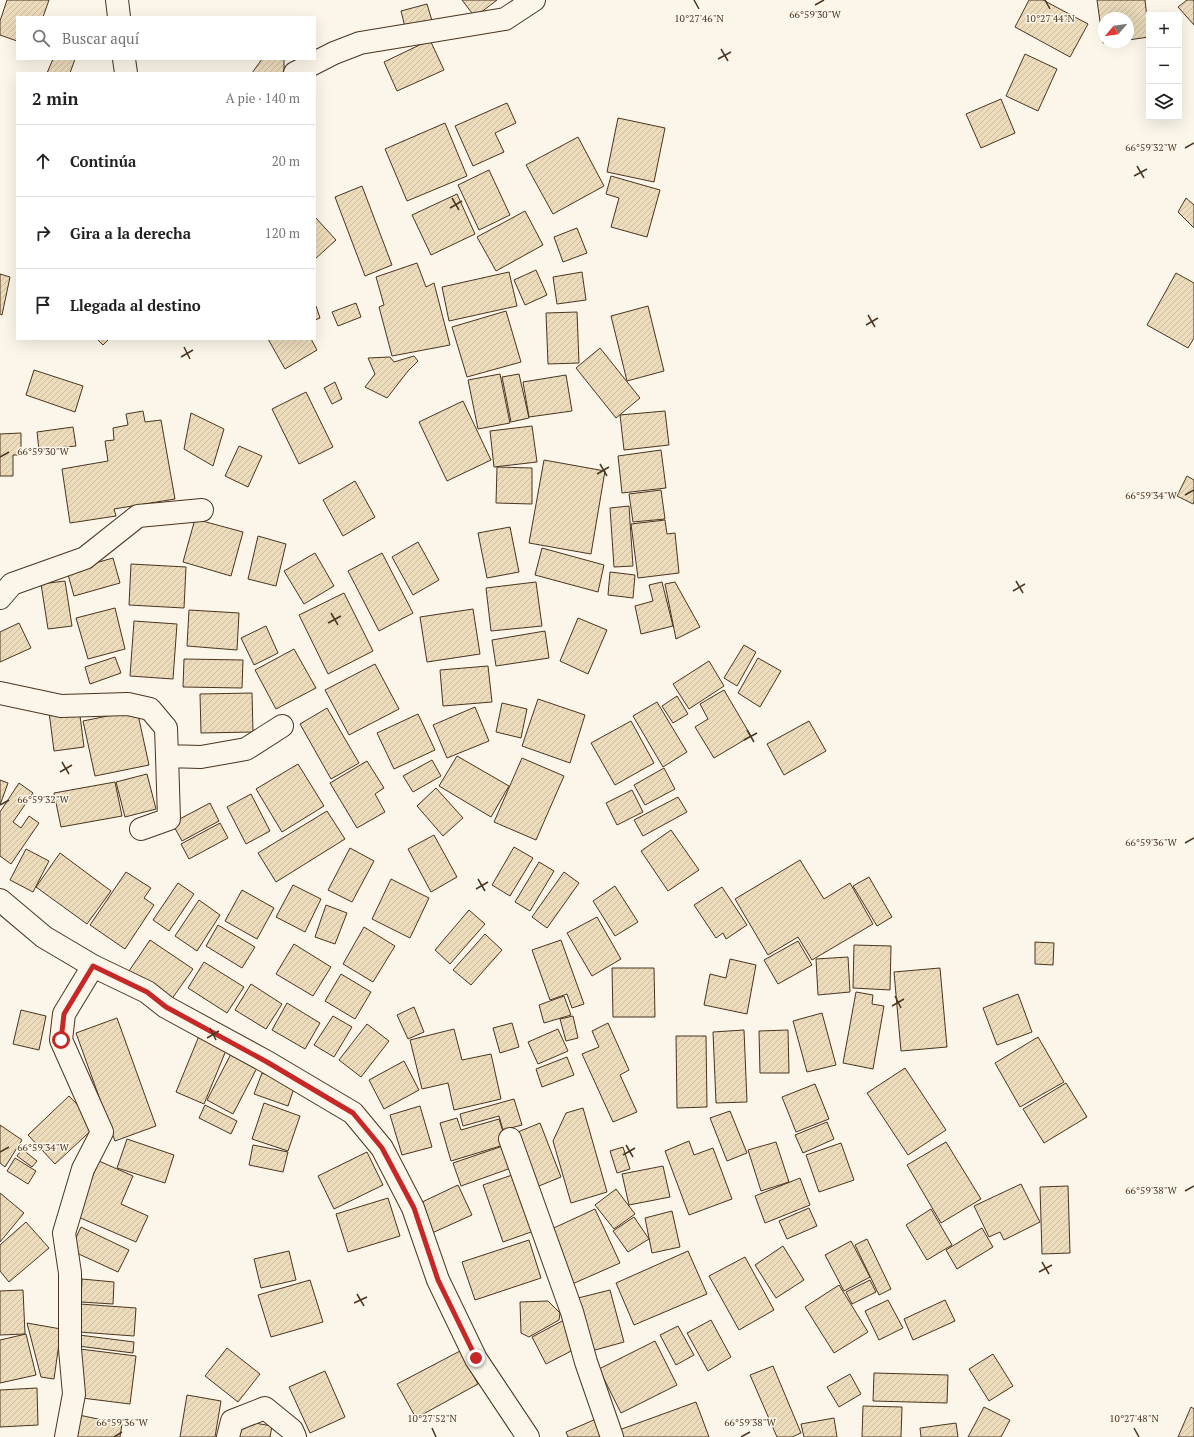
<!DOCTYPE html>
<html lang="es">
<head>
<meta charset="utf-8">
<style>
	body { margin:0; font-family:"PT Serif",serif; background:#f2f2f2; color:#222 }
	.controls { position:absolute; right:12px; top:12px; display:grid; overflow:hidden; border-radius:0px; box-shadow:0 4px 16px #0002 }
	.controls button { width:36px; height:36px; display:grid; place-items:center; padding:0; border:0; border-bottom:1px solid #e0e0e0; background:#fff; color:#222; font:20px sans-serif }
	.compass { position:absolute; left:1098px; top:12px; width:36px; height:36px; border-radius:50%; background:#fff; box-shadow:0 4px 16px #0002; rotate:241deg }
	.stop { position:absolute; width:12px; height:12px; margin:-9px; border:3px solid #c62828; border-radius:50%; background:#fff }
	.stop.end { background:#c62828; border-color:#fff; box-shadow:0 1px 4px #0008 }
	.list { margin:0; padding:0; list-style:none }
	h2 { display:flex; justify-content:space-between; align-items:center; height:52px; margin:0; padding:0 16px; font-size:17px }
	h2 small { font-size:13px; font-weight:400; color:#767676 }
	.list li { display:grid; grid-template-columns:26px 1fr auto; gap:12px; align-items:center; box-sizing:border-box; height:72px; padding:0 16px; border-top:1px solid #e0e0e0 }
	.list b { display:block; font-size:15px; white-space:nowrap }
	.list em { font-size:13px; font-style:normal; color:#767676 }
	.icon { flex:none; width:22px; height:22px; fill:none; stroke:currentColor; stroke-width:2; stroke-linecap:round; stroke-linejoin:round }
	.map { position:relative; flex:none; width:1194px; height:1437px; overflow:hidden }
	.search { position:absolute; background:#fff; box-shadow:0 4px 16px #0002; left:16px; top:16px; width:300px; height:44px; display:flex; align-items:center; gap:10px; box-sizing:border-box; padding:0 14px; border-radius:0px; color:#767676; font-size:15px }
	.panel { position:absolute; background:#fff; box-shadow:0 4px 16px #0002; left:16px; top:72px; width:300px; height:268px; border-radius:0px }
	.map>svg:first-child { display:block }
	.building { fill:url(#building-hatch); stroke:#4a3520 }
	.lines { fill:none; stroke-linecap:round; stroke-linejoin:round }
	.minor-casing { stroke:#4a3520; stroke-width:24 }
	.minor { stroke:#fbf6e9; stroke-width:22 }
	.route { stroke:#c62828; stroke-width:5 }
	.ticks { fill:none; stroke:#4a3520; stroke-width:1.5 }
	.ticks-label { font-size:10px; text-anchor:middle; fill:#4a3520; stroke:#fbf6e9; stroke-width:3; stroke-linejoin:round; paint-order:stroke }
</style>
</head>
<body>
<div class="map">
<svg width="1194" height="1437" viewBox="0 0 1194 1437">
	<defs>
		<pattern id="building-hatch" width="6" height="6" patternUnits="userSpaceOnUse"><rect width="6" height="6" fill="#ecdcbc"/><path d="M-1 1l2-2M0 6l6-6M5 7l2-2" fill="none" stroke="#ccbda1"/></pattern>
	</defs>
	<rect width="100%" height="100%" fill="#fbf6e9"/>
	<path class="building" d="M 7,0 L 49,0 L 43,17 L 17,17 L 17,41 L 0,35 L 0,21 Z
		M 462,0 L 497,0 L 475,17 Z
		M 1029,0 L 1043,0 L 1088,24 L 1070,57 L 1015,27 Z
		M 1097,0 L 1145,0 L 1149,37 L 1128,40 L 1128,18 L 1104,18 L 1104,42 L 1109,42 L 1103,43 Z
		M 1187,0 L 1194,0 L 1194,25 L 1178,7 Z
		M 427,4 L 433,24 L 406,31 L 401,11 Z
		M 430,40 L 444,70 L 397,91 L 384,62 Z
		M 1025,54 L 1057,69 L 1038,111 L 1006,96 Z
		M 53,59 L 75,59 L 70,73 L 47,73 Z
		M 262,59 L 284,59 L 284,73 L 252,73 Z
		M 1001,99 L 1015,133 L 981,148 L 966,114 Z
		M 507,103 L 516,123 L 495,133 L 504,152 L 473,166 L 455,126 Z
		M 618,118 L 665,128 L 654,182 L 607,172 Z
		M 445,123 L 467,176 L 407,201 L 385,149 Z
		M 578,137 L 604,186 L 553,214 L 526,165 Z
		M 489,170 L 510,215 L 479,230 L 458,185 Z
		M 611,176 L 660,190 L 647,237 L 611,227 L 619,198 L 606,194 Z
		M 362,186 L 392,265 L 365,276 L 335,197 Z
		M 457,194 L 475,234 L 431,255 L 412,215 Z
		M 1186,198 L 1194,205 L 1194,228 L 1178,212 Z
		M 525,211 L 543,245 L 496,271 L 477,237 Z
		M 315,217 L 336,240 L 315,259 Z
		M 577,228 L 587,253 L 563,262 L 554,237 Z
		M 417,263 L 426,287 L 434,283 L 450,345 L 392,356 L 379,307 L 384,305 L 376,277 Z
		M 536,270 L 547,295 L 525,305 L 514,280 Z
		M 509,272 L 517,306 L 449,321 L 442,287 Z
		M 582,272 L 586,300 L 557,304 L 553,277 Z
		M 1176,273 L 1194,283 L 1194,338 L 1188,348 L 1147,325 Z
		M 0,274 L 10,277 L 2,315 L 0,314 Z
		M 356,303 L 361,317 L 338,326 L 332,312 Z
		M 316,306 L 320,318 L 315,320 L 315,307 Z
		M 648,306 L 664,371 L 627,381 L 611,316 Z
		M 506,311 L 521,362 L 467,377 L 452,327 Z
		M 577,312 L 579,363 L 548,364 L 546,313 Z
		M 97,339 L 109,339 L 103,345 Z
		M 268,339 L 311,339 L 317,350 L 285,369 Z
		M 600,348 L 640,398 L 616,418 L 576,368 Z
		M 414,356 L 418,361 L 408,371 L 387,398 L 365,387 L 375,374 L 368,358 L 390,357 L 394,362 Z
		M 34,370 L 83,386 L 75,412 L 26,395 Z
		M 500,374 L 510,423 L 478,429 L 468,380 Z
		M 519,374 L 529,418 L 511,422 L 502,377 Z
		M 566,375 L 572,411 L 529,417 L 523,382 Z
		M 335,382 L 342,399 L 332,404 L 324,388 Z
		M 306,392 L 333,447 L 299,464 L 272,409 Z
		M 463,401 L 491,460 L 447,481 L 419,422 Z
		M 143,411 L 145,422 L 161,420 L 175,499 L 114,509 L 116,516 L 70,523 L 62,469 L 108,461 L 105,441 L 114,440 L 113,428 L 128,425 L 126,414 Z
		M 665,411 L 669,445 L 624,450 L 620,415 Z
		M 191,413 L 224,429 L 213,466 L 184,449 Z
		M 532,426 L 537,462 L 494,467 L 490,431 Z
		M 73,427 L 76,446 L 39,450 L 37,432 Z
		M 21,433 L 21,455 L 13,455 L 13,476 L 0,476 L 0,434 Z
		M 239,446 L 262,456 L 248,487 L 225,476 Z
		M 661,450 L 666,488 L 622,493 L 618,456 Z
		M 544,460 L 605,471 L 591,554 L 529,543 Z
		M 497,467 L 532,468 L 532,504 L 496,503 Z
		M 1187,476 L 1194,480 L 1194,501 L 1193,504 L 1177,496 Z
		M 355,481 L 375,517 L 343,536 L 323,500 Z
		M 661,490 L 665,519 L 633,522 L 629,494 Z
		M 629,506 L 633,566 L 614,567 L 610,508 Z
		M 195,519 L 243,532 L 231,576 L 183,562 Z
		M 665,520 L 667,534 L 675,533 L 679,573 L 638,578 L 631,524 Z
		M 510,527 L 519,572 L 487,578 L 478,533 Z
		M 258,536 L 286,544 L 276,586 L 248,579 Z
		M 418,542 L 439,580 L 413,595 L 392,557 Z
		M 542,548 L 604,565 L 598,592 L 535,575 Z
		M 315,553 L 334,586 L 304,604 L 284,571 Z
		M 382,553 L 413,613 L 379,631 L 348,571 Z
		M 113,558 L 120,583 L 74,596 L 67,571 Z
		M 131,564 L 186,567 L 184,608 L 129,605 Z
		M 610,572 L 635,575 L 633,598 L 608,595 Z
		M 65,581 L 72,626 L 48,629 L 41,584 Z
		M 536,582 L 542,626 L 491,631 L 486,588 Z
		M 662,582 L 673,626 L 641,634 L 635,606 L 653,601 L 649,585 Z
		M 675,582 L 700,627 L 676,639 L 665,584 Z
		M 344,593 L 373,651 L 328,674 L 299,615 Z
		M 115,608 L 125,649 L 88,659 L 76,618 Z
		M 473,609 L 480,654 L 427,662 L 420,617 Z
		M 189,610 L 239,613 L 237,650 L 187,646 Z
		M 578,618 L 607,630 L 588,674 L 560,661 Z
		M 134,621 L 177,624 L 173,679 L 130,676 Z
		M 19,623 L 31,648 L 0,662 L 0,632 Z
		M 266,626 L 278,653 L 254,665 L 241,638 Z
		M 545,631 L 549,658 L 496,666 L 492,640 Z
		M 744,645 L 756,652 L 737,686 L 724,678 Z
		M 294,649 L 316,688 L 276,709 L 255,670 Z
		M 115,657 L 121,673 L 90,684 L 85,667 Z
		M 758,658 L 781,671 L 760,707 L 738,693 Z
		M 184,659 L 243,660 L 242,688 L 183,687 Z
		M 709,661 L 724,686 L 689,709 L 673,684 Z
		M 375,664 L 399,709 L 349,735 L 325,690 Z
		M 488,666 L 492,702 L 443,706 L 440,670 Z
		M 724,690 L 751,736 L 714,758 L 695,727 L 708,719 L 700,704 Z
		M 252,693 L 253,732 L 201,733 L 200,694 Z
		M 677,696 L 688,714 L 673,723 L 662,706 Z
		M 538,699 L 585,715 L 570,763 L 522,746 Z
		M 657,702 L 687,752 L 663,767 L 633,716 Z
		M 502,703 L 527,709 L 521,738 L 496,732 Z
		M 475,707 L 489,741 L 447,758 L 433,725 Z
		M 79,708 L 84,747 L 54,751 L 49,712 Z
		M 327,708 L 359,763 L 331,779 L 300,724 Z
		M 137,710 L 149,765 L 95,776 L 83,721 Z
		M 418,714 L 435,750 L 394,769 L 377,733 Z
		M 631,721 L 654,763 L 615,785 L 591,743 Z
		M 809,721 L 826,751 L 784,775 L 767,744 Z
		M 457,756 L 509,786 L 491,817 L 439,786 Z
		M 522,758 L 564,776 L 536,840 L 494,822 Z
		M 432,760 L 441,776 L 413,792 L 403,776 Z
		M 367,761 L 384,788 L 375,794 L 385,812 L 357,828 L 330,783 Z
		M 298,764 L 324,806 L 282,832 L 256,789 Z
		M 664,768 L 675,789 L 645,805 L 634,785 Z
		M 147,774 L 156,809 L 125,817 L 116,782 Z
		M 0,780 L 8,783 L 0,805 Z
		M 115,782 L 122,816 L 61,827 L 54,793 Z
		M 19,783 L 33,793 L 13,822 L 21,828 L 29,816 L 39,823 L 11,864 L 0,856 L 0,812 Z
		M 436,788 L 463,818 L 443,836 L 417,806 Z
		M 632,790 L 643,812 L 617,825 L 606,803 Z
		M 251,794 L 270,831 L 246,844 L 227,807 Z
		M 678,797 L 687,812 L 643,836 L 634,820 Z
		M 210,803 L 219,821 L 182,841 L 172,823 Z
		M 327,811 L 345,839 L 276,882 L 258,853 Z
		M 220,823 L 228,838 L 189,859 L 181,844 Z
		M 671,830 L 699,870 L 668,891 L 641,851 Z
		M 434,835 L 457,877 L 431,892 L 408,849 Z
		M 514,847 L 533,858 L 510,896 L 492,885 Z
		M 350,848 L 374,861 L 352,902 L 328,890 Z
		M 26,849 L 49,861 L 33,892 L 10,880 Z
		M 60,853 L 111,891 L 87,924 L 36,887 Z
		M 800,860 L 824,899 L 850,883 L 873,924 L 812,960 L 798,937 L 768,955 L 735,899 Z
		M 539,862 L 554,871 L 530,911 L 515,902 Z
		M 126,872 L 151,888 L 144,898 L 154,905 L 125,949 L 90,925 Z
		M 564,872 L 579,883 L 547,928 L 532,917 Z
		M 869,877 L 892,917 L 877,926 L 853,886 Z
		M 391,879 L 429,898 L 410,938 L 372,919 Z
		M 178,883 L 194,894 L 169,931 L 153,920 Z
		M 293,885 L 321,899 L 305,932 L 276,917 Z
		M 615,886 L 638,922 L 615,936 L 593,901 Z
		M 722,887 L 747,925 L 726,939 L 723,933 L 716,938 L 694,905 Z
		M 242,890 L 274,908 L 257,939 L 225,921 Z
		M 199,900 L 220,915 L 197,951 L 175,936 Z
		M 326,905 L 347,913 L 335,944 L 315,937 Z
		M 469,910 L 485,924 L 450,964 L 435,950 Z
		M 597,917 L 621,959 L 592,976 L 567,933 Z
		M 218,925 L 255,947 L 242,968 L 206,946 Z
		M 364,927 L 395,946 L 373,982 L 343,964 Z
		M 485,934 L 502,950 L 471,985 L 453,970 Z
		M 150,940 L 193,969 L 171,1000 L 129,971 Z
		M 561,940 L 584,1004 L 572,1008 L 567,994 L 550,1000 L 532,950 Z
		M 798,941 L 812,965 L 778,984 L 764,960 Z
		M 1035,942 L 1054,943 L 1053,965 L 1035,964 Z
		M 294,944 L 331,967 L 313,996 L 276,974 Z
		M 854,945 L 891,946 L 890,990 L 853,988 Z
		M 848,957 L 850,992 L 818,995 L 816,959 Z
		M 730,959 L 756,965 L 747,1014 L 704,1005 L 710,974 L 726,978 Z
		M 204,962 L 244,987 L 227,1013 L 188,988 Z
		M 612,968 L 654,968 L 655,1017 L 613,1017 Z
		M 940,968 L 947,1047 L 901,1051 L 894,972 Z
		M 341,974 L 371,992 L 355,1019 L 325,1001 Z
		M 251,984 L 282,1004 L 266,1029 L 235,1010 Z
		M 856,992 L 873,995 L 872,1004 L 884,1006 L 873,1069 L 843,1063 Z
		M 1018,994 L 1032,1032 L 997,1045 L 983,1008 Z
		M 564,996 L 571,1015 L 544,1023 L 539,1005 Z
		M 287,1003 L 320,1023 L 305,1049 L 272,1030 Z
		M 414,1007 L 424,1032 L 408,1039 L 397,1015 Z
		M 21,1010 L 46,1016 L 39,1050 L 13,1044 Z
		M 822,1013 L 836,1065 L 807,1072 L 793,1021 Z
		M 333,1016 L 352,1027 L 334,1057 L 314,1045 Z
		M 573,1016 L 578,1038 L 566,1041 L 560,1019 Z
		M 117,1018 L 156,1126 L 115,1141 L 76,1033 Z
		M 512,1023 L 519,1047 L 500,1053 L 493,1028 Z
		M 608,1023 L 629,1070 L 620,1075 L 637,1112 L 613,1122 L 582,1054 L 599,1047 L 592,1031 Z
		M 367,1024 L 389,1041 L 361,1077 L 339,1060 Z
		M 454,1029 L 462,1060 L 491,1054 L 501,1099 L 454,1110 L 448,1083 L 422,1089 L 410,1040 Z
		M 558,1029 L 568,1051 L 538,1064 L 528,1042 Z
		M 744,1030 L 747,1102 L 716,1103 L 713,1032 Z
		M 788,1030 L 789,1073 L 760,1073 L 759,1031 Z
		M 199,1036 L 227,1048 L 204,1104 L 176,1092 Z
		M 676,1036 L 706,1036 L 707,1107 L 677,1108 Z
		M 1038,1037 L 1064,1082 L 1020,1107 L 995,1063 Z
		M 233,1050 L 259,1064 L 233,1114 L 207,1100 Z
		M 567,1057 L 574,1075 L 542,1087 L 536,1069 Z
		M 404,1061 L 419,1090 L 384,1109 L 369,1080 Z
		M 905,1068 L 946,1130 L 908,1155 L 867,1093 Z
		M 262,1073 L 295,1085 L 288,1106 L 254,1094 Z
		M 1066,1083 L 1087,1117 L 1044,1143 L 1023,1109 Z
		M 815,1084 L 829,1119 L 796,1132 L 782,1097 Z
		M 69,1096 L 97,1125 L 55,1164 L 28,1135 Z
		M 514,1099 L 522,1125 L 503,1130 L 499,1116 L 463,1126 L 460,1114 Z
		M 264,1103 L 300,1116 L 288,1151 L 252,1139 Z
		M 205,1105 L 237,1121 L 231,1134 L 199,1118 Z
		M 420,1106 L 432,1147 L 402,1155 L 390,1115 Z
		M 583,1108 L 607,1192 L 571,1203 L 553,1141 L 566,1113 Z
		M 730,1111 L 747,1153 L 727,1161 L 710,1118 Z
		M 457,1118 L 461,1130 L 499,1119 L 507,1144 L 451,1161 L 440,1123 Z
		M 827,1122 L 834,1139 L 803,1153 L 795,1135 Z
		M 540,1123 L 561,1177 L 534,1188 L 513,1134 Z
		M 0,1125 L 22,1140 L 5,1167 L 0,1163 Z
		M 127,1139 L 174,1155 L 165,1183 L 117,1168 Z
		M 689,1141 L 694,1155 L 713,1148 L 732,1199 L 689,1215 L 665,1151 Z
		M 776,1142 L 789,1182 L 761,1191 L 748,1150 Z
		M 946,1142 L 981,1199 L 941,1223 L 907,1165 Z
		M 841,1143 L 854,1180 L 819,1192 L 806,1155 Z
		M 253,1145 L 288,1152 L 283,1172 L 249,1165 Z
		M 503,1146 L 511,1168 L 461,1186 L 453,1163 Z
		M 623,1147 L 630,1169 L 617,1173 L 610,1151 Z
		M 22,1149 L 37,1161 L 32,1167 L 17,1156 Z
		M 367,1152 L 383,1185 L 334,1209 L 318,1176 Z
		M 15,1158 L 36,1171 L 28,1184 L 7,1171 Z
		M 99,1161 L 133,1176 L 121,1204 L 148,1216 L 136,1242 L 76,1216 Z
		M 663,1166 L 670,1197 L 629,1205 L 622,1174 Z
		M 515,1174 L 534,1231 L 503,1242 L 483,1185 Z
		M 800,1178 L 810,1205 L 765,1223 L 755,1196 Z
		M 1021,1184 L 1040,1222 L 1004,1240 L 1000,1232 L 989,1237 L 974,1206 Z
		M 458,1185 L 472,1215 L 432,1233 L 418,1204 Z
		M 1068,1186 L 1070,1253 L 1042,1254 L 1040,1187 Z
		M 616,1189 L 635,1214 L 614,1229 L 595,1205 Z
		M 0,1193 L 24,1213 L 0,1242 Z
		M 388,1198 L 400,1236 L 348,1252 L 336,1214 Z
		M 809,1208 L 817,1226 L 787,1239 L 779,1221 Z
		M 595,1209 L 620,1263 L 570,1285 L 545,1232 Z
		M 931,1209 L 952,1245 L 927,1260 L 906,1225 Z
		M 672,1211 L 680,1247 L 652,1253 L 645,1218 Z
		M 634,1217 L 649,1239 L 628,1252 L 613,1231 Z
		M 26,1222 L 49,1248 L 9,1282 L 0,1271 L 0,1245 Z
		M 81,1227 L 129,1250 L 118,1272 L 70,1250 Z
		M 982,1228 L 993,1247 L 957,1269 L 946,1250 Z
		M 867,1239 L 891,1289 L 879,1295 L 855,1245 Z
		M 529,1240 L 541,1278 L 475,1300 L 462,1262 Z
		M 851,1241 L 870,1277 L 844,1291 L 825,1255 Z
		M 783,1246 L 804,1280 L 776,1298 L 755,1265 Z
		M 289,1251 L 296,1280 L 261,1288 L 254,1259 Z
		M 688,1251 L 707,1294 L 634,1325 L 616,1283 Z
		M 745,1257 L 774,1310 L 739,1330 L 709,1276 Z
		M 82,1279 L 114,1282 L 113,1304 L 81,1302 Z
		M 310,1280 L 323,1322 L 271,1337 L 258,1295 Z
		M 870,1280 L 876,1292 L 852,1304 L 846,1292 Z
		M 839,1285 L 868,1332 L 834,1353 L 805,1307 Z
		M 23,1290 L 25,1334 L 0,1335 L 0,1291 Z
		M 610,1290 L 624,1342 L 588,1352 L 574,1299 Z
		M 888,1300 L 903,1328 L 879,1340 L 865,1311 Z
		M 945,1300 L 955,1321 L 913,1340 L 904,1319 Z
		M 548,1301 L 560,1313 L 559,1320 L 529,1337 L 521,1333 L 520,1302 Z
		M 80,1304 L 136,1308 L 134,1336 L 79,1332 Z
		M 564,1320 L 579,1347 L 546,1364 L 532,1337 Z
		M 711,1320 L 731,1357 L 708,1371 L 687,1333 Z
		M 27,1323 L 61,1329 L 54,1379 L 41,1377 Z
		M 678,1326 L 694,1355 L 676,1365 L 660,1335 Z
		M 26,1334 L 36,1375 L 0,1383 L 0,1340 Z
		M 79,1335 L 134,1342 L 133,1353 L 78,1346 Z
		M 655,1341 L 677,1385 L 621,1413 L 599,1369 Z
		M 227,1348 L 260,1374 L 238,1402 L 205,1376 Z
		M 80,1349 L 136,1356 L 130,1404 L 74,1397 Z
		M 460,1351 L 478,1384 L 416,1418 L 397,1384 Z
		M 993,1354 L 1013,1386 L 989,1401 L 969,1369 Z
		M 773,1366 L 801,1433 L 792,1437 L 777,1437 L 750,1375 Z
		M 325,1371 L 345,1417 L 310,1433 L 289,1387 Z
		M 874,1373 L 948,1375 L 947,1403 L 873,1401 Z
		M 850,1374 L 861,1394 L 839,1407 L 827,1387 Z
		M 37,1388 L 38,1425 L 0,1427 L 0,1390 Z
		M 187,1395 L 221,1401 L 215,1437 L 180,1437 Z
		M 696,1402 L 709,1437 L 622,1437 L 619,1430 Z
		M 863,1406 L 902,1407 L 901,1437 L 862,1437 Z
		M 984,1407 L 1010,1420 L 1001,1437 L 968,1437 Z
		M 1191,1407 L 1194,1409 L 1194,1437 L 1178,1437 Z
		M 74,1414 L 122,1424 L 120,1437 L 69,1437 Z
		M 834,1418 L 837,1437 L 804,1437 L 801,1424 Z
		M 596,1419 L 604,1437 L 568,1437 L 566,1432 Z
		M 237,1420 L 272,1426 L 270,1437 L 234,1437 Z
		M 956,1423 L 958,1437 L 921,1437 L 920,1428 Z"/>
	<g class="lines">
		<defs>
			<path id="minor" d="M 117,0 L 119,17
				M 124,59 L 126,73
				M 295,73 L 334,53 L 360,43 L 505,19 L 534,0
				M 0,598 L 12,584 L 85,558 L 138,516 L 202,510
				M 0,693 L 61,706 L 128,704 L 150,709 L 166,728 L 167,756 L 201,757 L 246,749 L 282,726
				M 141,829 L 169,819 L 167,756
				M 0,900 L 44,937 L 93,966 L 147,992 L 166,1007 L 267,1062 L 353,1113 L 382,1148 L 413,1208 L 438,1280 L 476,1359 L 528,1437
				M 510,1139 L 572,1312 L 586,1362 L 612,1437
				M 66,1437 L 74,1394 L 70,1349 L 70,1273 L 64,1233 L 83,1169 L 102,1132 L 61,1040 L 64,1014 L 93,966
				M 228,1437 L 232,1421 L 265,1408 L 292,1430 L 295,1437"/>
		</defs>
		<use href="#minor" class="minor-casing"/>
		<use href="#minor" class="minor"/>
	</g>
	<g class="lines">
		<path class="route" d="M 61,1040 L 64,1014 L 93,966 L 147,992 L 166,1007 L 267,1062 L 353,1113 L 382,1148 L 414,1208 L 438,1280 L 476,1358"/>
	</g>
	<path class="ticks" d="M 694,0 L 699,9M 1045,0 L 1050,9M 815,5 L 824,0M 721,49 L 728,61M 718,59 L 731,52M 1185,148 L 1194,143M 1137,166 L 1144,178M 1134,176 L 1147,169M 452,198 L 459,210M 450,208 L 462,201M 868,315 L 875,327M 866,325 L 878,318M 184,347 L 190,359M 181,357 L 193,350M 0,457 L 9,452M 600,464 L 607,476M 597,474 L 609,467M 1185,495 L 1194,490M 1016,581 L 1023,593M 1013,591 L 1025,584M 331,613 L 338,625M 328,623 L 341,616M 747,730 L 754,742M 744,740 L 757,733M 62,762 L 69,774M 60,772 L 72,765M 0,805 L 9,800M 1185,843 L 1194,838M 478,879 L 485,891M 476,889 L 488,882M 895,996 L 901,1008M 892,1006 L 904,999M 210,1028 L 216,1040M 207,1038 L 219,1031M 626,1145 L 633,1157M 0,1152 L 9,1147M 623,1155 L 635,1148M 1185,1191 L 1194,1186M 1042,1262 L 1049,1274M 1039,1272 L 1052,1265M 357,1294 L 364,1306M 354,1303 L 367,1297M 432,1428 L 436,1437M 1134,1428 L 1139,1437M 114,1437 L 122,1432M 741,1437 L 750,1432"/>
	<g class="ticks-label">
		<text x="815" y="18">66°59'30"W</text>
		<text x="699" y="22">10°27'46"N</text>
		<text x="1050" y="22">10°27'44"N</text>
		<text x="1151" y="151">66°59'32"W</text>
		<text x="43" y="455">66°59'30"W</text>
		<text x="1151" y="499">66°59'34"W</text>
		<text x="43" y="803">66°59'32"W</text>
		<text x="1151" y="846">66°59'36"W</text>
		<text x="43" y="1151">66°59'34"W</text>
		<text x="1151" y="1194">66°59'38"W</text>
		<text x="432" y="1422">10°27'52"N</text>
		<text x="1134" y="1422">10°27'48"N</text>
		<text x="122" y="1426">66°59'36"W</text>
		<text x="750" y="1426">66°59'38"W</text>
	</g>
</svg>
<div class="controls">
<button>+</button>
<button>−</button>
<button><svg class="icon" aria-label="layers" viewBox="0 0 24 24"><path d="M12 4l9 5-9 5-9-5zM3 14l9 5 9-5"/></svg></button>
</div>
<svg class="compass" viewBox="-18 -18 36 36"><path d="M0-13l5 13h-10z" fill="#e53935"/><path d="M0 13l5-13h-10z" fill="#767676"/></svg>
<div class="stop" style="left:61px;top:1040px"></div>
<div class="stop end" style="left:476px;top:1358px"></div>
<div class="search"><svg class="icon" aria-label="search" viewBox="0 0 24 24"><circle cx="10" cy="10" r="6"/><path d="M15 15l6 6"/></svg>Buscar aquí</div>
<section class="panel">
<h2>2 min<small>A pie · 140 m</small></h2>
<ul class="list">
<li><svg class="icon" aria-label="ahead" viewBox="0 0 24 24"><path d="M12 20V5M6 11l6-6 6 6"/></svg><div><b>Continúa</b></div><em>20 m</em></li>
<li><svg class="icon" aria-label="right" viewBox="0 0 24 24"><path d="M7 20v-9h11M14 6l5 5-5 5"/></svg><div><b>Gira a la derecha</b></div><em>120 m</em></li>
<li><svg class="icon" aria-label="arrive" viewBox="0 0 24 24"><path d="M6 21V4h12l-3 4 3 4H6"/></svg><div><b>Llegada al destino</b></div></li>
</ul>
</section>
</div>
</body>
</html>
